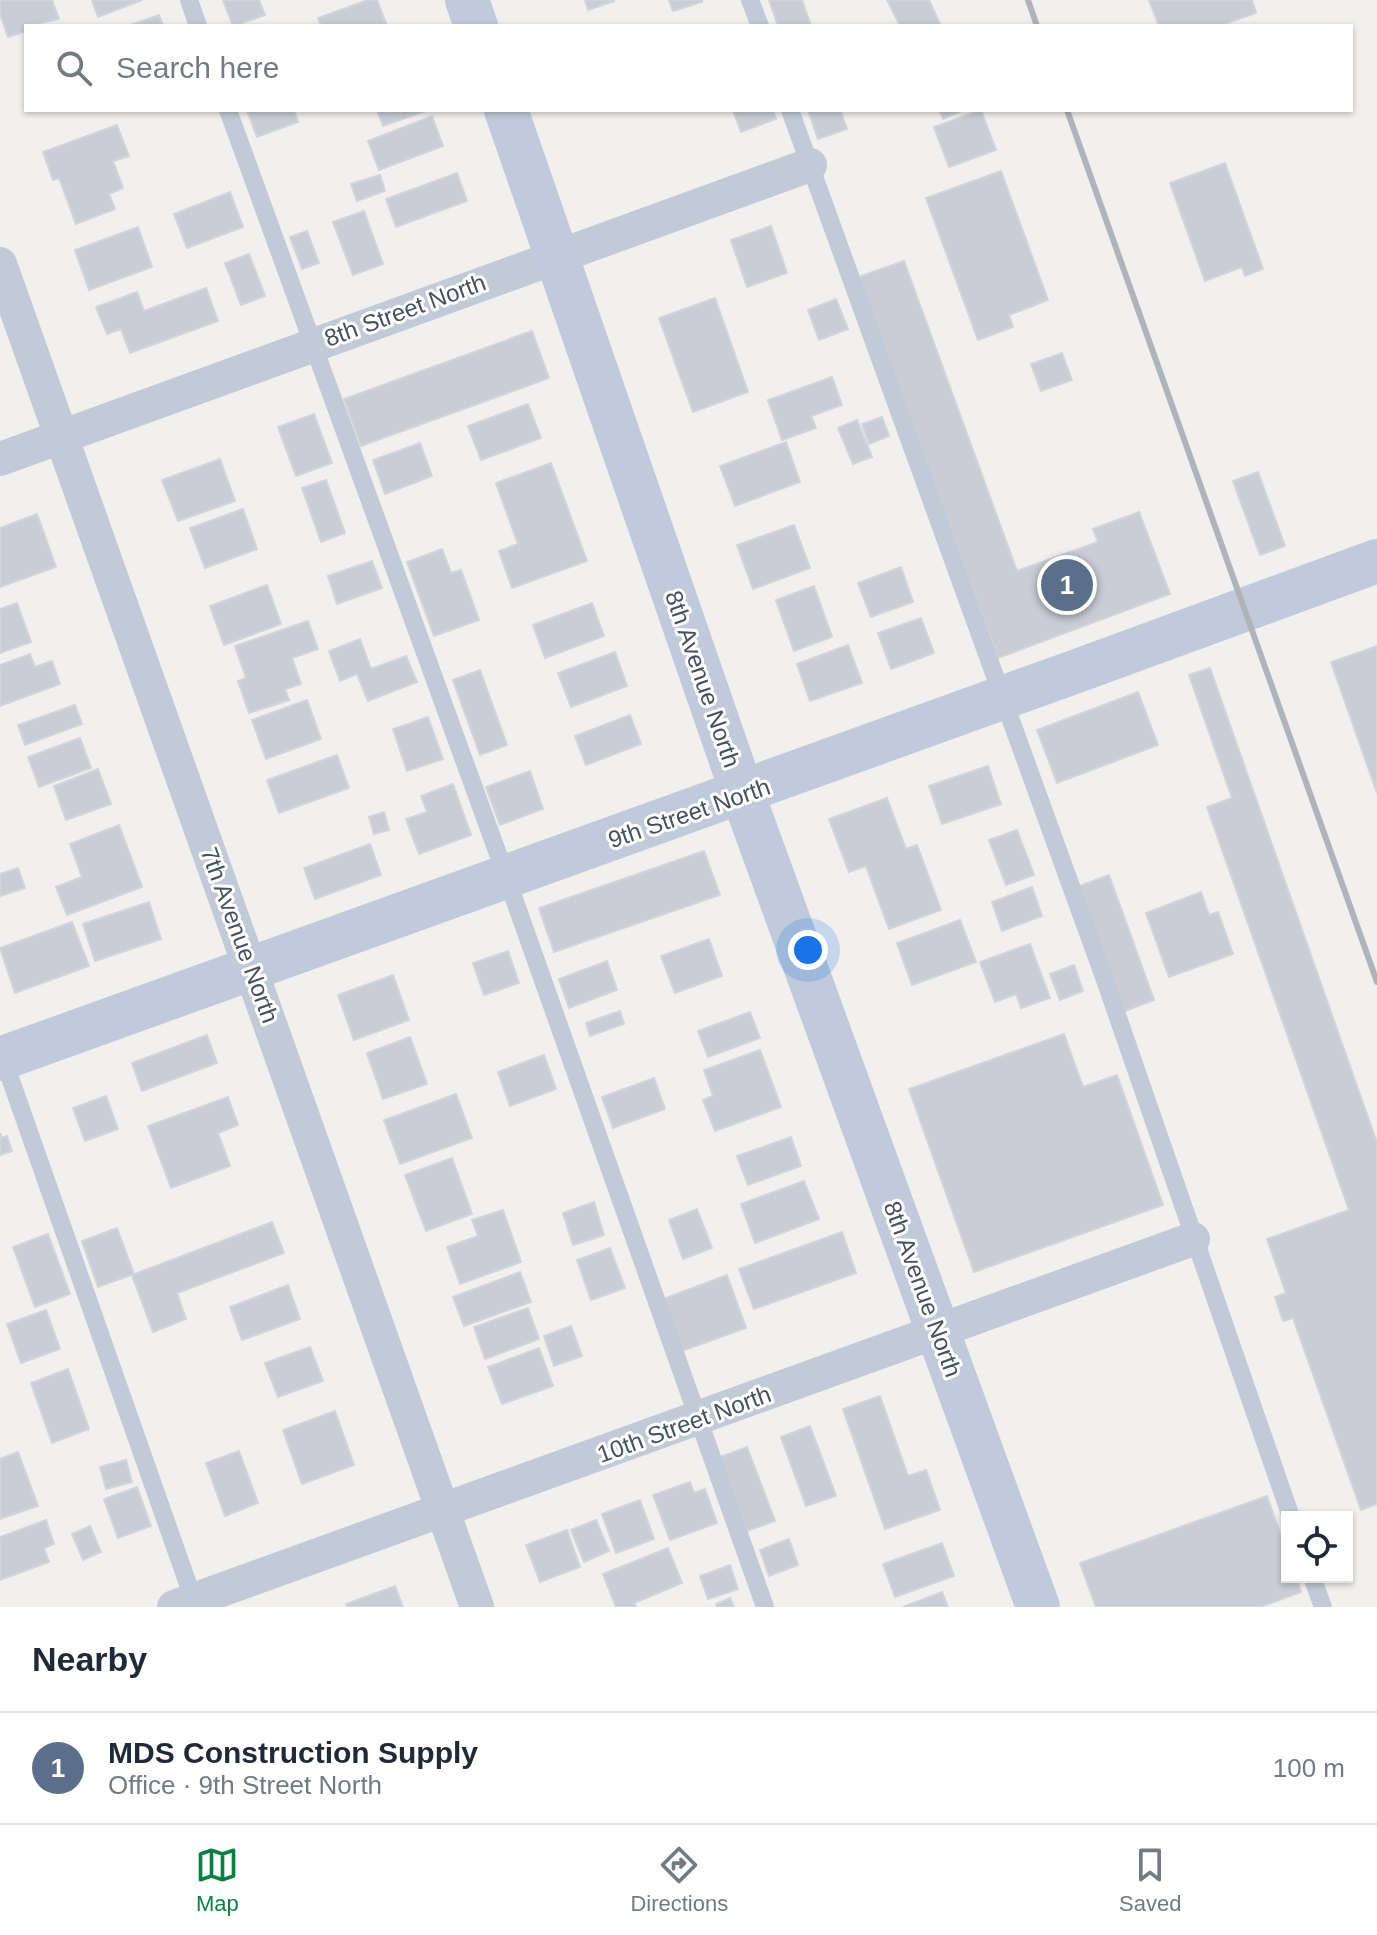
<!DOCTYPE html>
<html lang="en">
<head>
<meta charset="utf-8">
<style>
	body { margin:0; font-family:Arial,sans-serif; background:#f6f6f7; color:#1f2937 }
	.controls { position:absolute; right:24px; bottom:24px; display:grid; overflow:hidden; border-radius:0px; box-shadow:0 2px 6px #0004 }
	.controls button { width:72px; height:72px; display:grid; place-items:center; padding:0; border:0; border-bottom:2px solid #e0e1e3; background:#fff; color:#1f2937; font:40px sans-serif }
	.you { position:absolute; left:808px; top:950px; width:28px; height:28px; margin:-20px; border:6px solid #fff; border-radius:50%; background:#1a73e8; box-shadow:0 0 0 12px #1a73e833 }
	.badge { display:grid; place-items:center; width:52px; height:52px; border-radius:50%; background:#0b8043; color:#fff; font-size:26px; font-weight:700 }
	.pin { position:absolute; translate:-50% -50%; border:4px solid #fff; box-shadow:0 2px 8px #0006 }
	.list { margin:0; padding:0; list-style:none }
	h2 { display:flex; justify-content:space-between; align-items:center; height:104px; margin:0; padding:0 32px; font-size:34px }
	h2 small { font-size:26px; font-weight:400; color:#747a83 }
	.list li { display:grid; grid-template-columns:52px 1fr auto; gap:24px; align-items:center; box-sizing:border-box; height:112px; padding:0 32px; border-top:2px solid #e0e1e3 }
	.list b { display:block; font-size:30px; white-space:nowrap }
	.list p { margin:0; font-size:26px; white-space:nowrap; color:#747a83 }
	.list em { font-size:26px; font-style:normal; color:#747a83 }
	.icon { flex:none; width:44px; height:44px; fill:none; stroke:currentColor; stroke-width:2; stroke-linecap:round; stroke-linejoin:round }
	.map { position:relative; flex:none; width:1377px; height:1607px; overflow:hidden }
	.search { position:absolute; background:#fff; box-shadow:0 2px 6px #0004; left:24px; right:24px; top:24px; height:88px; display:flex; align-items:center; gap:20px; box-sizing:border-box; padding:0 28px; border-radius:0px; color:#747a83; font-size:30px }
	.sheet { height:216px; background:#fff }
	nav { display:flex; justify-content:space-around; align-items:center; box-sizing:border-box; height:112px; border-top:2px solid #e0e1e3; background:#fff; font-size:22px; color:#747a83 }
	nav a { display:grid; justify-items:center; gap:4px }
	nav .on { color:#0b8043 }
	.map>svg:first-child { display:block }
	.building { fill:#cacdd5; stroke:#d2d4dc; stroke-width:2 }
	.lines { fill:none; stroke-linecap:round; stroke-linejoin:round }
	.lane { stroke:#c1cad6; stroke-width:18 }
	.street { stroke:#c1cad6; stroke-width:34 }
	.secondary { stroke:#c0cada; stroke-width:44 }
	.rail { stroke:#b0b3ba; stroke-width:6 }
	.labels { text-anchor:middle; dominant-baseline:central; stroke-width:6; stroke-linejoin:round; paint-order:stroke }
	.street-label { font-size:24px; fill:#45515f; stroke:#fff }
</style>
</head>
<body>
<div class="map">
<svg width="1377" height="1607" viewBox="0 0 1377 1607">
	<rect width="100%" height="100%" fill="#f2efef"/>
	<path class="building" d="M 0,0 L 52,0 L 59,19 L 26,26 L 26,31 L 8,37 L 0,14 Z
		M 92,0 L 142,0 L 98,17 Z
		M 223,0 L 259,0 L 265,15 L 233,26 Z
		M 368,0 L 377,0 L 387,26 L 321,26 L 318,18 Z
		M 585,0 L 613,0 L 614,1 L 588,10 Z
		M 669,0 L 702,0 L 702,2 L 673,11 Z
		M 769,0 L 802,0 L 811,26 L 778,26 Z
		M 887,0 L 929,0 L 941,26 L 900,26 Z
		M 1149,0 L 1252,0 L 1256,13 L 1219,26 L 1159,26 Z
		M 159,15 L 163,26 L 128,26 Z
		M 247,110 L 294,110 L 298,122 L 257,137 Z
		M 377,110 L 428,110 L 383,126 Z
		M 733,110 L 773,110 L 776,119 L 741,132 Z
		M 808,110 L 840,110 L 847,129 L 818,139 Z
		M 939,110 L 963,110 L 943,119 Z
		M 981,110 L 996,150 L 949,167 L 934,127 Z
		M 432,116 L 443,146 L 379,170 L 368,141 Z
		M 117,125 L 129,156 L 113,161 L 123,188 L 109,194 L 115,209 L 76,224 L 59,178 L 53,180 L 43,152 Z
		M 1225,163 L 1263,269 L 1245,276 L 1242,267 L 1205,281 L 1170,183 Z
		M 1001,171 L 1048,300 L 1009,315 L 1013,327 L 978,340 L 926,198 Z
		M 457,173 L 467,201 L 396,227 L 386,199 Z
		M 380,175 L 385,191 L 357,201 L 351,184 Z
		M 230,192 L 243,227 L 187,248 L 174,214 Z
		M 364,211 L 383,264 L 353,275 L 333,222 Z
		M 771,226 L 787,273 L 747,287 L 731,240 Z
		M 138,227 L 152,267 L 89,290 L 75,250 Z
		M 307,231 L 319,263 L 302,269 L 290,237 Z
		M 249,254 L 265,296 L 241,305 L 225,263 Z
		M 904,261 L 1017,571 L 1098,542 L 1093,529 L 1139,512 L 1170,594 L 998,658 L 858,277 Z
		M 206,288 L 218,321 L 130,353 L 121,329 L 107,334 L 96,307 L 137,292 L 144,311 Z
		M 715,298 L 748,392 L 693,412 L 659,318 Z
		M 836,299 L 848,329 L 819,340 L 808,310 Z
		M 532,331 L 549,378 L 361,446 L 344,399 Z
		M 1062,353 L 1072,380 L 1041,391 L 1031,364 Z
		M 832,377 L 842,405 L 811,416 L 816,428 L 782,440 L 768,400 Z
		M 528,404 L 541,438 L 481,460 L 468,426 Z
		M 314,414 L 332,463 L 296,476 L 278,427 Z
		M 882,417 L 889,436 L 869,444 L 862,424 Z
		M 857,420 L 872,457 L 853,464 L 838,428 Z
		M 786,442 L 800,482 L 735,506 L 720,466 Z
		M 420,443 L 432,476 L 385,494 L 373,460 Z
		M 220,459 L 235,501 L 178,521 L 162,480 Z
		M 551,463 L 587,561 L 512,588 L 499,551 L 518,544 L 496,483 Z
		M 1258,472 L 1285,546 L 1260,555 L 1233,481 Z
		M 326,480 L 345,533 L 321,542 L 302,488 Z
		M 243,509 L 257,549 L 205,568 L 190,528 Z
		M 37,514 L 56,567 L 0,587 L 0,528 Z
		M 794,525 L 810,568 L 753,589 L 737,545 Z
		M 442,549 L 451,573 L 461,570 L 479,620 L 434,636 L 407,562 Z
		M 372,561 L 382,588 L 337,604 L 328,576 Z
		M 901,567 L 913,602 L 871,617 L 858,583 Z
		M 267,585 L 281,624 L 224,645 L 210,606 Z
		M 814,586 L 832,637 L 794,651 L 776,600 Z
		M 17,603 L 31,642 L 0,653 L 0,609 Z
		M 592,603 L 604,636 L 545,658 L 533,625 Z
		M 921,618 L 934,653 L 891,669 L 878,633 Z
		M 308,621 L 318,649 L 292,658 L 301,684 L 285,689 L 289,700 L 249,713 L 238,681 L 246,678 L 235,646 Z
		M 360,639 L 371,669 L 406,656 L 417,682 L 368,701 L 357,674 L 340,681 L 329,651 Z
		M 848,645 L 862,683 L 810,701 L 797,664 Z
		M 1377,646 L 1377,793 L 1331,662 Z
		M 615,652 L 627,686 L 571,707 L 558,673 Z
		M 30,654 L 35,667 L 52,661 L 60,684 L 0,706 L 0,665 Z
		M 1210,668 L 1377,1143 L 1377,1504 L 1361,1510 L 1293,1318 L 1283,1321 L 1275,1297 L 1286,1293 L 1267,1239 L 1349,1210 L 1207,807 L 1232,798 L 1189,675 Z
		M 480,670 L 507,745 L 480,755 L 453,680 Z
		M 1138,692 L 1158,745 L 1057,783 L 1037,730 Z
		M 307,700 L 321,739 L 266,759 L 252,720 Z
		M 75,705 L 82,724 L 25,745 L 18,725 Z
		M 630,715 L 641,744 L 586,765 L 575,736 Z
		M 428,717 L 443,759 L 407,771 L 393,729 Z
		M 80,738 L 91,768 L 39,787 L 28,757 Z
		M 337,755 L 349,788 L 279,813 L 267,780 Z
		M 988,766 L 1001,804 L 942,824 L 929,786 Z
		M 98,769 L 111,804 L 66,820 L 54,786 Z
		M 530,771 L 543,809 L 500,825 L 486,787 Z
		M 453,784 L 471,835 L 419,854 L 406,819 L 427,812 L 421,796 Z
		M 887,798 L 906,849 L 917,845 L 941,910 L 889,929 L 866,866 L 849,872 L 829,819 Z
		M 384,812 L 389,830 L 374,834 L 369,817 Z
		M 119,825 L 142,887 L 67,915 L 56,887 L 82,877 L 70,844 Z
		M 1017,830 L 1034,875 L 1006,885 L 989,840 Z
		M 370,844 L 381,875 L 315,899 L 304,868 Z
		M 704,851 L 720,895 L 554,952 L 539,908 Z
		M 18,868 L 25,888 L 0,896 L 0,874 Z
		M 1109,875 L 1154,1000 L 1123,1012 L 1077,887 Z
		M 1032,887 L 1042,916 L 1002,931 L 992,902 Z
		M 1201,892 L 1209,915 L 1218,912 L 1233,954 L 1169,977 L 1146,913 Z
		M 149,902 L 161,939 L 95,961 L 83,924 Z
		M 960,920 L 976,962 L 912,985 L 897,943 Z
		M 72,922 L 89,966 L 15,993 L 0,948 Z
		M 709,939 L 722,976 L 675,993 L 661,956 Z
		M 1030,944 L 1050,998 L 1021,1008 L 1016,994 L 995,1002 L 980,962 Z
		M 508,951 L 519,983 L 484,995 L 473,963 Z
		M 607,961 L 617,990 L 569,1008 L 559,979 Z
		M 1074,965 L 1083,991 L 1060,1000 L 1050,974 Z
		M 393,975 L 409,1020 L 354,1040 L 338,995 Z
		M 620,1011 L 624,1024 L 590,1036 L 586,1023 Z
		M 750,1012 L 760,1038 L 708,1057 L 698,1031 Z
		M 1064,1034 L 1083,1087 L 1117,1075 L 1163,1205 L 974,1272 L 909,1089 Z
		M 207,1035 L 217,1063 L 142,1091 L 132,1063 Z
		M 410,1037 L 427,1084 L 383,1099 L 367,1053 Z
		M 760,1050 L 781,1107 L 715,1131 L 703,1100 L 713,1096 L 704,1070 Z
		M 544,1055 L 556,1089 L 510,1106 L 498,1072 Z
		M 654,1078 L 665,1109 L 613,1128 L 602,1097 Z
		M 456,1094 L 472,1138 L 400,1164 L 384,1120 Z
		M 106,1096 L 118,1129 L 85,1141 L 73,1108 Z
		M 228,1097 L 238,1125 L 218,1133 L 230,1166 L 171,1188 L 148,1126 Z
		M 0,1133 L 2,1138 L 7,1136 L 12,1151 L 0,1155 Z
		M 791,1137 L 801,1166 L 748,1185 L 737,1156 Z
		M 452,1158 L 472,1214 L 426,1231 L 405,1175 Z
		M 804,1181 L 819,1219 L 755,1243 L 741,1204 Z
		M 594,1202 L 604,1235 L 573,1245 L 563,1213 Z
		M 697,1209 L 712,1248 L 683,1259 L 669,1220 Z
		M 503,1210 L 521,1262 L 460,1284 L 447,1247 L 478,1236 L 472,1220 Z
		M 272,1222 L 284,1253 L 177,1293 L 186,1319 L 153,1332 L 132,1275 Z
		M 117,1228 L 134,1274 L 98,1287 L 82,1241 Z
		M 842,1232 L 856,1273 L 754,1309 L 739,1269 Z
		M 48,1234 L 70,1294 L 35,1307 L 13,1247 Z
		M 610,1248 L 625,1288 L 591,1300 L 577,1260 Z
		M 520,1272 L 531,1302 L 464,1326 L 453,1297 Z
		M 727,1275 L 746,1328 L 682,1351 L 663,1299 Z
		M 288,1285 L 300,1319 L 242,1340 L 230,1307 Z
		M 528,1308 L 539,1339 L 485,1359 L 474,1327 Z
		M 46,1310 L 60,1349 L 21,1363 L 7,1324 Z
		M 571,1326 L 582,1356 L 554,1366 L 544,1336 Z
		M 310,1347 L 323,1381 L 278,1397 L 265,1363 Z
		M 539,1348 L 553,1386 L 502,1404 L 488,1367 Z
		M 68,1369 L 89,1429 L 52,1443 L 31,1383 Z
		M 880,1396 L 908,1476 L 926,1470 L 940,1510 L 885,1529 L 843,1409 Z
		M 335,1411 L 354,1465 L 302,1484 L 283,1430 Z
		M 810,1426 L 836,1496 L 806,1506 L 781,1437 Z
		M 747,1447 L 775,1521 L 747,1531 L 720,1457 Z
		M 239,1451 L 258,1503 L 225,1516 L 206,1463 Z
		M 18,1452 L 38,1506 L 0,1519 L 0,1459 Z
		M 126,1460 L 132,1482 L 106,1489 L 100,1467 Z
		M 690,1482 L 694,1493 L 705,1489 L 717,1523 L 670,1540 L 653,1495 Z
		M 137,1487 L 151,1526 L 118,1538 L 104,1499 Z
		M 1267,1496 L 1287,1553 L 1287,1577 L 1296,1577 L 1301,1592 L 1260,1607 L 1096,1607 L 1080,1563 Z
		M 640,1500 L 654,1539 L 616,1553 L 602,1514 Z
		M 46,1520 L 54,1544 L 44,1548 L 49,1562 L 0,1580 L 0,1537 Z
		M 596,1520 L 609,1551 L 584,1562 L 571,1530 Z
		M 90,1526 L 101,1552 L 83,1560 L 72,1534 Z
		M 567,1530 L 580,1567 L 540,1582 L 526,1545 Z
		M 789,1539 L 798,1565 L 769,1576 L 760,1550 Z
		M 942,1543 L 954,1576 L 895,1597 L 883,1564 Z
		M 668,1548 L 682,1583 L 634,1603 L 636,1607 L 616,1607 L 603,1574 Z
		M 730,1565 L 738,1589 L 708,1599 L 700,1576 Z
		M 395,1586 L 403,1607 L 347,1607 L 346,1604 Z
		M 942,1592 L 948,1607 L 903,1607 Z
		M 730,1598 L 734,1607 L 717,1607 L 716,1604 Z"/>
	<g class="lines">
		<path class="lane" d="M 189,0 L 198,26
			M 750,0 L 760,26
			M 228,110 L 506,876 L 765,1607
			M 790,110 L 1105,980 L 1291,1517
			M 2,1055 L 195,1604
			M 1312,1577 L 1323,1607"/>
		<path class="street" d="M 0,264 L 477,1607
			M 0,459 L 810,165
			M 174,1607 L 1193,1239"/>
		<path class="secondary" d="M 467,0 L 476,26
			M 506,110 L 743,795 L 1038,1607
			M 0,1059 C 459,894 919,730 1377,561"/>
		<path class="rail" d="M 1028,0 L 1037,26
			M 1067,110 L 1377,982"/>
	</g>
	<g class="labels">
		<g class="street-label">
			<text transform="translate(405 310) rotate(-20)">8th Street North</text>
			<text transform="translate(703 679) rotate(71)">8th Avenue North</text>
			<text transform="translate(689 813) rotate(-19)">9th Street North</text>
			<text transform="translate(240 935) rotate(70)">7th Avenue North</text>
			<text transform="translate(923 1289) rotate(70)">8th Avenue North</text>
			<text transform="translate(684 1424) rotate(-20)">10th Street North</text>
		</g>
	</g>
</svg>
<div class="controls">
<button><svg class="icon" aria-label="locate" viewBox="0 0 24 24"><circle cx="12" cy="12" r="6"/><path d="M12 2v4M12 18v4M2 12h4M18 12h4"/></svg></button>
</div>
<div class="you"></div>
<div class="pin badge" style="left:1067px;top:585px;background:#5c6f8a">1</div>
<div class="search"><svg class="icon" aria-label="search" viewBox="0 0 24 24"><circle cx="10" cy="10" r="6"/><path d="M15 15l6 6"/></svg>Search here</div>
</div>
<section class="sheet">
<h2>Nearby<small></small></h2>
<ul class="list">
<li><span class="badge" style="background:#5c6f8a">1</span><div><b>MDS Construction Supply</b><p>Office · 9th Street North</p></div><em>100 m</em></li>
</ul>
</section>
<nav>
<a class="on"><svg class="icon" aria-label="map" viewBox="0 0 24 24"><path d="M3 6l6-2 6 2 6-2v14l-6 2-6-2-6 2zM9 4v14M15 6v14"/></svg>Map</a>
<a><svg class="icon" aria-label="directions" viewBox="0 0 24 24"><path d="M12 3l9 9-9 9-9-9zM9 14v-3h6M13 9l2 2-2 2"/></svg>Directions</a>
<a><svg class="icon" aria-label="saved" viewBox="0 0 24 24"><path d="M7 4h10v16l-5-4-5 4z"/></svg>Saved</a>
</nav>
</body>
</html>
